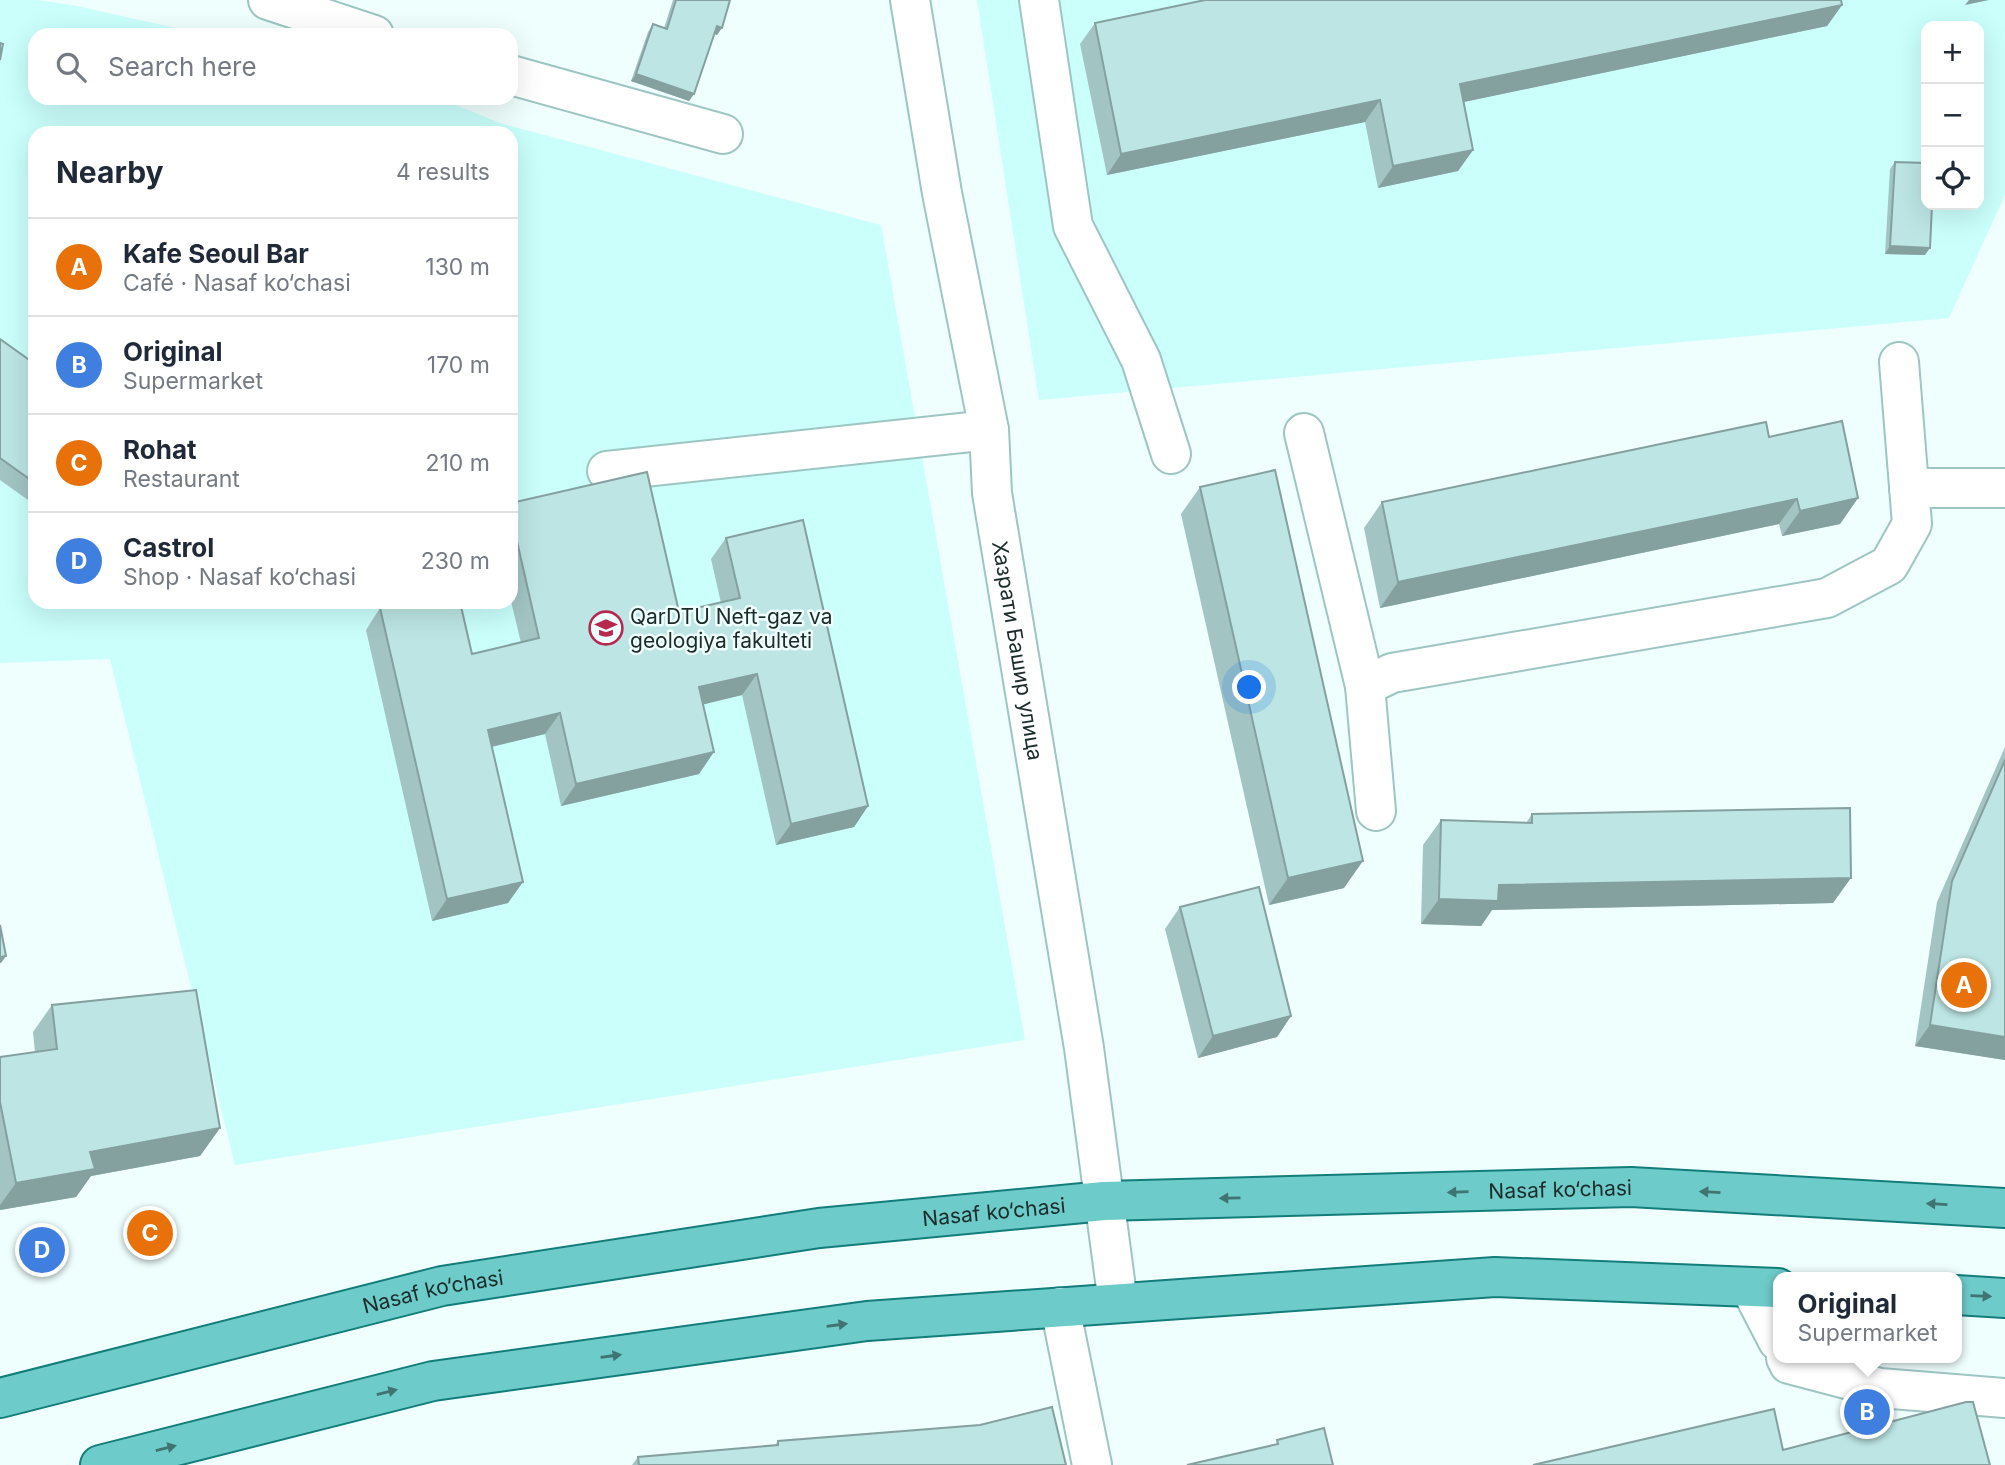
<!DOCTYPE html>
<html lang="en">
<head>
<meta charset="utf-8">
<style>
	body { margin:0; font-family:Inter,sans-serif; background:#f2f2f3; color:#1f2937 }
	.controls { position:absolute; right:21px; top:21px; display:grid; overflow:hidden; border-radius:14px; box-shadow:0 7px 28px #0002 }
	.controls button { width:63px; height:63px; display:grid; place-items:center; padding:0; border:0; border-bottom:2px solid #e0e1e3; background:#fff; color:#1f2937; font:35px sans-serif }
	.you { position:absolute; left:1250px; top:688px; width:24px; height:24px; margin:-18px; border:5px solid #fff; border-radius:50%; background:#1a73e8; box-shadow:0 0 0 10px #1a73e833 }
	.badge { display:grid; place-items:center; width:46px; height:46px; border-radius:50%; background:#1a73e8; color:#fff; font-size:23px; font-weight:700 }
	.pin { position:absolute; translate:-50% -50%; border:4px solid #fff; box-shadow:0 2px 7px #0006 }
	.popup { position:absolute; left:1773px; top:1272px; width:189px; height:91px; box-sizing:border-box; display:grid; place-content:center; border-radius:14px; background:#fff; filter:drop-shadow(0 2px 5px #0005); font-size:23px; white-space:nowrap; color:#747a83 }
	.popup b { font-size:26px; color:#1f2937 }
	.popup::after { content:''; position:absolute; left:50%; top:100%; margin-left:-14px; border:14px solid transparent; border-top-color:#fff }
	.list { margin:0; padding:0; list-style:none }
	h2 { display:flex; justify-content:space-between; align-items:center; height:91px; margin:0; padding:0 28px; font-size:30px }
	h2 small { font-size:23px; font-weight:400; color:#747a83 }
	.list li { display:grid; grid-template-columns:46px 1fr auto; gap:21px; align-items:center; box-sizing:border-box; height:98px; padding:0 28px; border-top:2px solid #e0e1e3 }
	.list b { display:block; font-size:26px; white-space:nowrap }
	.list p { margin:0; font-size:23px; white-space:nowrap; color:#747a83 }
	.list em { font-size:23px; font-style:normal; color:#747a83 }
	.icon { flex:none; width:38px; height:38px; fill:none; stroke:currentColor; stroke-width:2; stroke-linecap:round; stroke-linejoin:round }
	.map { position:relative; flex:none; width:2005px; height:1465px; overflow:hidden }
	.search { position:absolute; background:#fff; box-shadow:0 7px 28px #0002; left:28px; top:28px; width:490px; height:77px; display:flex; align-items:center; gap:18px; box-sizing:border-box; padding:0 24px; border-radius:21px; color:#747a83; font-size:26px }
	.panel { position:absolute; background:#fff; box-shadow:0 7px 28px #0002; left:28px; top:126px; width:490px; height:483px; border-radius:21px }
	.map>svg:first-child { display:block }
	.built { fill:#cafffc; fill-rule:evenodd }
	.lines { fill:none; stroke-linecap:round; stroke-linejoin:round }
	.minor-casing { stroke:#9dc6c3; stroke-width:42 }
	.major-casing { stroke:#127d7a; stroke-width:42 }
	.minor { stroke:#fff; stroke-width:38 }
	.major { stroke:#6dcbc9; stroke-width:38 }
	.wall { fill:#a2c5c3 }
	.shaded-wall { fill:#84a09f }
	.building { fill:#bce5e3; stroke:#84a09f; stroke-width:2 }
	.oneway { fill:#407472 }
	.labels { text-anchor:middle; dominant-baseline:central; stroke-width:5; stroke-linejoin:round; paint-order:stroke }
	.poi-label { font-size:21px; fill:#1c2c2b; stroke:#effffe; text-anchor:start }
	.street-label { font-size:21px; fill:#1c2c2b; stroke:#effffe }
</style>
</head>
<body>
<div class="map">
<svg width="2005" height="1465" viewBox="0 0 2005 1465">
	<rect width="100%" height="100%" fill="#effffe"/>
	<path class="built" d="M 0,0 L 38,0 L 77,6 L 207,35 L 35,35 L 35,98 L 439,98 L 500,123 L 881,225 L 1025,1040 L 235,1165 L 110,659 L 0,663 ZM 35,133 L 511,133 L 511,602 L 35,602 Z
		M 977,0 L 2005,0 L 2005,195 L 1949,318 L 1039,400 ZM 1926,26 L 1979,26 L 1979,205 L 1926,205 Z"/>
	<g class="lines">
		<defs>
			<g id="minor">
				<path d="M 268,0 L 374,35"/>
				<path id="s1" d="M 910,0 L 942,193 L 989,430 L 992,493 L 1084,1048 L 1118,1303"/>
				<path d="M 1039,0 L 1073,226 L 1141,360 L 1171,454"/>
				<path d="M 511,75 L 723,134"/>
				<path d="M 1304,433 L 1365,686"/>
				<path d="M 607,471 L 989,430"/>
				<path d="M 1909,488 L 2005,488"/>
				<path d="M 1376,811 L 1365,686 L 1392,673 L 1827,598 L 1889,565 L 1912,524 L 1899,362"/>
				<path d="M 1750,1287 L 1778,1341"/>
				<path d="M 1060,1307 L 1092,1465"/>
				<path d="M 1786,1358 L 1789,1364 L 1880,1388 L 2005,1398"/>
			</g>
			<g id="major">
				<path d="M 1956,1295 L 2005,1298"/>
				<path id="s2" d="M 0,1398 L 442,1286 L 819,1228 L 1104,1201 L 1631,1187 L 2005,1208"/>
				<path d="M 100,1465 L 433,1381 L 867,1321 L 1495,1277 L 1778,1288"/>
			</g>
		</defs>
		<use href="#minor" class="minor-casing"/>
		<use href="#major" class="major-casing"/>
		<use href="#minor" class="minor"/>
		<use href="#major" class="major"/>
	</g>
	<path class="wall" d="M 673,0 L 730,0 L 717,35 L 714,34 L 694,94 L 689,101 L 631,81 L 648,32 L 653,24 L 664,28 Z
		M 1842,5 L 1827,26 L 1463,102 L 1473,150 L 1458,171 L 1378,188 L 1365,122 L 1107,175 L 1080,44 L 1095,23 Z
		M 1895,162 L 1925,255 L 1885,254 L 1890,169 Z
		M 0,339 L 35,364 L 35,505 L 0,480 Z
		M 1200,487 L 1344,888 L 1269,905 L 1181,514 Z
		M 1858,498 L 1840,524 L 1782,536 L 1779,524 L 1380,608 L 1364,528 L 1382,502 Z
		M 511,503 L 679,612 L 721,603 L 711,559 L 726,538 L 868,806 L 854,827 L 776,845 L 742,695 L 703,704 L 699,774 L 561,806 L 545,734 L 492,747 L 508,903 L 432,921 L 366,630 L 380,608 L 472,654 L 521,643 L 511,601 Z
		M 2005,747 L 2005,1060 L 1915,1046 L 1937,902 Z
		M 1532,814 L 1833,903 L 1492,910 L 1481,926 L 1421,924 L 1423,845 L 1441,820 L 1526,823 Z
		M 1180,907 L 1291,1016 L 1277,1037 L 1198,1058 L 1165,929 Z
		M 52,1005 L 220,1128 L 200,1156 L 91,1176 L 76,1197 L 0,1210 L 0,1057 L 35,1052 L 33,1032 Z
		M 778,1441 L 1066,1465 L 632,1465 L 638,1457 L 775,1445 Z"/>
	<path class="shaded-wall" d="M 1969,0 L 1989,0 L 1965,5 Z
		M 1842,5 L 1827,26 L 1445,106 L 1460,84 Z
		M 717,26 L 722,28 L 717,35 L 712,33 Z
		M 636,74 L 694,94 L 689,101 L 631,81 Z
		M 1380,100 L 1365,122 L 1107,175 L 1121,154 Z
		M 1473,150 L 1458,171 L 1378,188 L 1393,166 Z
		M 1890,246 L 1930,248 L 1925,255 L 1885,254 Z
		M 1858,498 L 1840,524 L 1782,536 L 1800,511 Z
		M 1797,499 L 1779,524 L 1380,608 L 1398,582 Z
		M 757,674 L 742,695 L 685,709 L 699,687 Z
		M 560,713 L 545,734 L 473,751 L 488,730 Z
		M 714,752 L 699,774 L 561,806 L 576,784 Z
		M 868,806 L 854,827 L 776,845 L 791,824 Z
		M 1363,861 L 1344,888 L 1269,905 L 1288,878 Z
		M 1851,878 L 1833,903 L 1492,910 L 1481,926 L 1421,924 L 1439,899 L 1499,885 Z
		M 523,882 L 508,903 L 432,921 L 447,899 Z
		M 6,956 L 1,963 L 0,963 L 0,957 Z
		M 1291,1016 L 1277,1037 L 1198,1058 L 1213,1036 Z
		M 1930,1025 L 2005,1037 L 2005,1060 L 1915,1046 Z
		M 220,1128 L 200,1156 L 91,1176 L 76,1197 L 0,1210 L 0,1205 L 16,1183 L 90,1152 Z"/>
	<path class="building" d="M 676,0 L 730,0 L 722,28 L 717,26 L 694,94 L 636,74 L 653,24 L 667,29 Z
		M 1205,0 L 1841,0 L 1842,5 L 1460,84 L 1473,150 L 1393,166 L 1380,100 L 1121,154 L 1095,23 Z
		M 0,43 L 3,44 L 0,60 Z
		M 1895,162 L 1926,163 L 1926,205 L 1932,205 L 1930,248 L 1890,246 Z
		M 0,339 L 35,364 L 35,483 L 0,458 Z
		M 1842,421 L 1858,498 L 1800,511 L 1797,499 L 1398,582 L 1382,502 L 1766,422 L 1769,437 Z
		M 1275,470 L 1363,861 L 1288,878 L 1200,487 Z
		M 647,472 L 679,612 L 740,598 L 726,538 L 803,520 L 868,806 L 791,824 L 757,674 L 699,687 L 714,752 L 576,784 L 560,713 L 488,730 L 523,882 L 447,899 L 380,608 L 408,602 L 460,602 L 472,654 L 539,638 L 511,515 L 511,503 Z
		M 2005,760 L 2005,1037 L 1930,1025 L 1952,881 Z
		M 1850,808 L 1851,878 L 1499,885 L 1498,901 L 1439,899 L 1441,820 L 1532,823 L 1532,814 Z
		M 1259,887 L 1291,1016 L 1213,1036 L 1180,907 Z
		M 0,925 L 6,956 L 0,957 Z
		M 196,990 L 220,1128 L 90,1152 L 95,1169 L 16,1183 L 0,1102 L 0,1057 L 57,1049 L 52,1005 Z
		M 1966,1402 L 1973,1402 L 1990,1465 L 1533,1465 L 1774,1409 L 1783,1450 Z
		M 1052,1407 L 1066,1465 L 639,1465 L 638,1457 L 778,1445 L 778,1441 L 980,1425 Z
		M 1324,1428 L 1333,1465 L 1187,1465 L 1278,1444 L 1277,1440 Z"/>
	<defs><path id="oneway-solid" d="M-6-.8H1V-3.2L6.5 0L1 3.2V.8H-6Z" transform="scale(1.75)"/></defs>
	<g class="oneway">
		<use href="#oneway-solid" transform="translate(1458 1192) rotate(178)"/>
		<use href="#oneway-solid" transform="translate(1710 1192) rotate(-177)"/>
		<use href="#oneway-solid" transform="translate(1230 1198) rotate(179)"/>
		<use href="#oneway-solid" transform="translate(1937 1204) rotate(-177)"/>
		<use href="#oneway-solid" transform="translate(1981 1296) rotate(2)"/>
		<use href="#oneway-solid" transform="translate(837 1325) rotate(-8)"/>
		<use href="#oneway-solid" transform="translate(611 1356) rotate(-8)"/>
		<use href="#oneway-solid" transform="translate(387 1392) rotate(-14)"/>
		<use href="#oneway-solid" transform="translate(166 1448) rotate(-14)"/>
	</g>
	<defs>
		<symbol id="university-ring" viewBox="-11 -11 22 22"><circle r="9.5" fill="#effffe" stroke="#b8274c" stroke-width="1.5"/><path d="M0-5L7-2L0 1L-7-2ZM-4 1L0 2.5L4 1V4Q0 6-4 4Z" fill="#b8274c"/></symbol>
	</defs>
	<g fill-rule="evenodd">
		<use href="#university-ring" x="587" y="609" width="38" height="38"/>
	</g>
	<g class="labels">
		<g class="poi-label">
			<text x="630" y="616">QarDTU Neft-gaz va<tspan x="630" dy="24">geologiya fakulteti</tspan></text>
		</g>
		<g class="street-label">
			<text stroke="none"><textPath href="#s1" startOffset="660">Хазрати Башир улица</textPath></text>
			<text stroke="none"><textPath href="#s2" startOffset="1580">Nasaf ko‘chasi</textPath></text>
			<text stroke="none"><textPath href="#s2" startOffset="1013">Nasaf ko‘chasi</textPath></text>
			<text stroke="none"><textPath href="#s2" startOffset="446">Nasaf ko‘chasi</textPath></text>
		</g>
	</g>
</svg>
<div class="controls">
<button>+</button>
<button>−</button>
<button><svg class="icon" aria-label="locate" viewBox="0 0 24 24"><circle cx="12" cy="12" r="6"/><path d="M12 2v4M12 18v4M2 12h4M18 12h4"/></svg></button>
</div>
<div class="you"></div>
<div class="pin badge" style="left:1964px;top:985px;background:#e8710a">A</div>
<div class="pin badge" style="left:1867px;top:1412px;background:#3f7fe0">B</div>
<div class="popup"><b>Original</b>Supermarket</div>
<div class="pin badge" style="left:150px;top:1233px;background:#e8710a">C</div>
<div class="pin badge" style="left:42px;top:1250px;background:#3f7fe0">D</div>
<div class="search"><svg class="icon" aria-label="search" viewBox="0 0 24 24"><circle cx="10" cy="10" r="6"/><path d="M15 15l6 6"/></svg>Search here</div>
<section class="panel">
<h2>Nearby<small>4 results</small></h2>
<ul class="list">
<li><span class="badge" style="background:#e8710a">A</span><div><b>Kafe Seoul Bar</b><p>Café · Nasaf ko‘chasi</p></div><em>130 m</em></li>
<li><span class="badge" style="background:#3f7fe0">B</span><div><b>Original</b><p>Supermarket</p></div><em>170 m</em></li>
<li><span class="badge" style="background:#e8710a">C</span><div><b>Rohat</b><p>Restaurant</p></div><em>210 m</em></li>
<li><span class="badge" style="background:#3f7fe0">D</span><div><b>Castrol</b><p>Shop · Nasaf ko‘chasi</p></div><em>230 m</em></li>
</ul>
</section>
</div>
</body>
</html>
